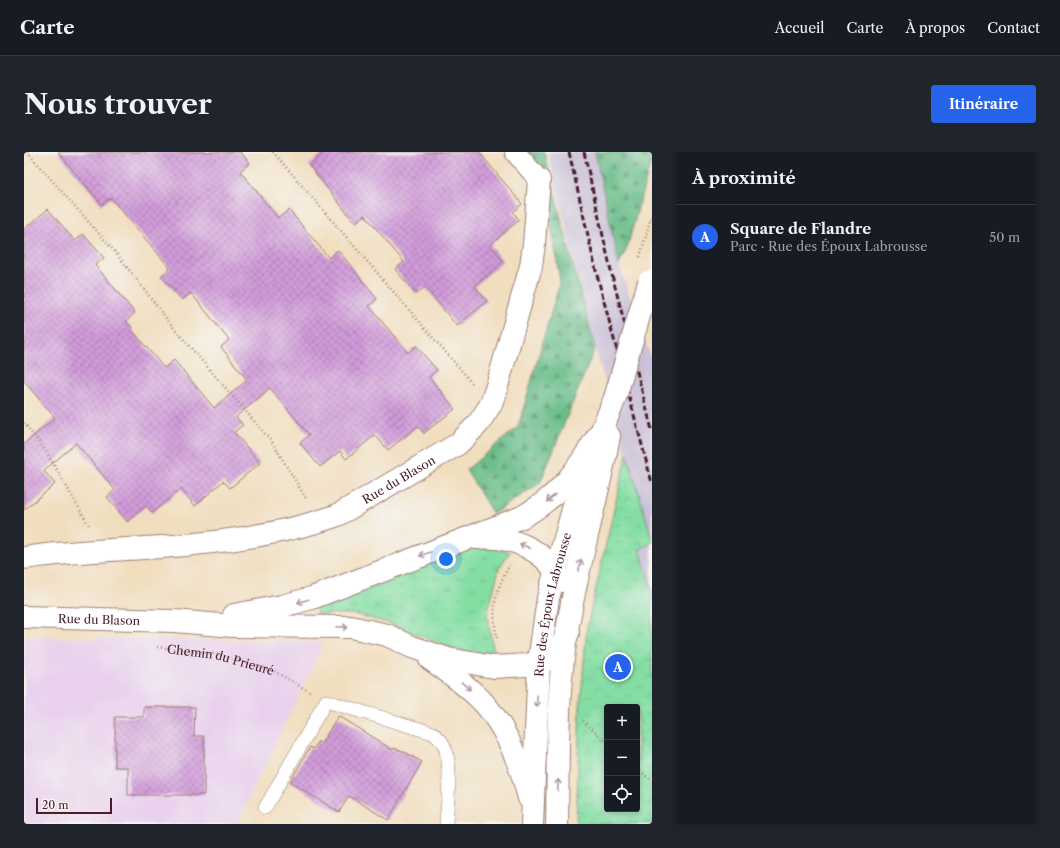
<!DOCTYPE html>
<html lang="fr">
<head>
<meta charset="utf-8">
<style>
	body { margin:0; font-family:"Libre Caslon Text",serif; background:#20242c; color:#f1f3f6 }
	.controls { position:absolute; right:12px; bottom:12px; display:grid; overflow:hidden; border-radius:4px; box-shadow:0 2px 6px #0003 }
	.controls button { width:36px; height:36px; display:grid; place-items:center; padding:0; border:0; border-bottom:1px solid #363941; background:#171b24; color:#f1f3f6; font:20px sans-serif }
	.scale { position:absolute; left:12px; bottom:10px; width:76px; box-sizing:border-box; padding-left:4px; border:2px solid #4a1f2b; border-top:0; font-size:11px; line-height:14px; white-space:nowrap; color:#4a1f2b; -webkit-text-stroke:3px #f6f6f2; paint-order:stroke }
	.you { position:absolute; left:422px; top:407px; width:14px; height:14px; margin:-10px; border:3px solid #fff; border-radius:50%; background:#1a73e8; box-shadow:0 0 0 6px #1a73e833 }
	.badge { display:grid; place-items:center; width:26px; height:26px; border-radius:50%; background:#2563eb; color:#fff; font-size:13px; font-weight:700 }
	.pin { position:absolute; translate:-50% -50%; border:2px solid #fff; box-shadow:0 1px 4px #0006 }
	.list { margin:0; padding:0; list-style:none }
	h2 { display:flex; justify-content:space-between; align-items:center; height:52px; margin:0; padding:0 16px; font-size:17px }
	h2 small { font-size:13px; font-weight:400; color:#9ea1a6 }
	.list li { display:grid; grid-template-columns:26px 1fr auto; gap:12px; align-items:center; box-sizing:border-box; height:64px; padding:0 16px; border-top:1px solid #363941 }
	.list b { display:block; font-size:15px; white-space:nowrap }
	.list p { margin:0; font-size:13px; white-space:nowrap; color:#9ea1a6 }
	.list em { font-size:13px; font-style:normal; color:#9ea1a6 }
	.icon { flex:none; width:22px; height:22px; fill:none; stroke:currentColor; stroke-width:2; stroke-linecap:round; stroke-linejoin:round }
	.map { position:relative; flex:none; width:628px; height:672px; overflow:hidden; border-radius:4px }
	header { display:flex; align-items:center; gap:24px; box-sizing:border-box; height:56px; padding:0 20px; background:#171b24; border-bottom:1px solid #363941 }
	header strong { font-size:19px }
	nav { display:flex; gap:22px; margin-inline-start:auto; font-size:14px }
	.intro { display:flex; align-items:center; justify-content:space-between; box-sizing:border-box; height:96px; padding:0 24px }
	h1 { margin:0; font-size:28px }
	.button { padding:10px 18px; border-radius:4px; background:#2563eb; color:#fff; font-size:14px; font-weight:700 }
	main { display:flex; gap:24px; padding:0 24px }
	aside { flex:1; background:#171b24; border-radius:4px; box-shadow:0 2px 6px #0003 }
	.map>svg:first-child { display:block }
	.built { fill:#e9d1ed }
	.railway { fill:#c9bfd7 }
	.grass { fill:url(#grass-tufts); stroke:#677e68 }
	.forest { fill:url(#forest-firs); stroke:#5a6e5a }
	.park { fill:url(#park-crowns); stroke:#677e68; fill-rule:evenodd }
	.building { fill:url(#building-cross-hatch) }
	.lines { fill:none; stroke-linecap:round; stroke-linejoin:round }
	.service-casing { stroke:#9e7e75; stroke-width:14 }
	.pedestrian-casing { stroke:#9e7e75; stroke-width:22 }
	.minor-casing { stroke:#9e7e75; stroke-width:24 }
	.secondary-casing { stroke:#9e7e75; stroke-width:24 }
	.path { stroke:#9e7e75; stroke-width:2.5; stroke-dasharray:1 3; stroke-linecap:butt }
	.service { stroke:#fff; stroke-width:13 }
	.pedestrian { stroke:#fff; stroke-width:20 }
	.minor { stroke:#fff; stroke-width:22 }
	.secondary { stroke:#fff; stroke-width:22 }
	.rail { stroke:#4a1f2b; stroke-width:3; stroke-dasharray:6 3; stroke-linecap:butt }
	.secondary-bridge-casing { stroke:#9e7e75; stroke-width:24; stroke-linecap:butt }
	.secondary-bridge { stroke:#fff; stroke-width:22 }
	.oneway { stroke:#ae9aa0 }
	.labels { text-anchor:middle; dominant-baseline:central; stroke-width:3; stroke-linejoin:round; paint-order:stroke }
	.street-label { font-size:12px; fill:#4a1f2b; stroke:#f6f6f2 }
</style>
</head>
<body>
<header>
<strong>Carte</strong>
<nav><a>Accueil</a><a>Carte</a><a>À propos</a><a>Contact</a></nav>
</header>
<div class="intro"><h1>Nous trouver</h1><a class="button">Itinéraire</a></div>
<main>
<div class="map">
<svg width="628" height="672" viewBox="0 0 628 672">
	<defs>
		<pattern id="grass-tufts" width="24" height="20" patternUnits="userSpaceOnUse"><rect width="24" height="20" fill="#84dea4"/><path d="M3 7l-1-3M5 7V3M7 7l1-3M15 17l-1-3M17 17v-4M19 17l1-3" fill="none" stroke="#74be8d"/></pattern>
		<pattern id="forest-firs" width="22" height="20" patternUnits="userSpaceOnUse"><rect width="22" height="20" fill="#6bbd8a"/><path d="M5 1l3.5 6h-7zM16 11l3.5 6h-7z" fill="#5a9971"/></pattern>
		<pattern id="park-crowns" width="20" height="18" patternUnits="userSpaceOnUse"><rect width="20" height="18" fill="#84dea4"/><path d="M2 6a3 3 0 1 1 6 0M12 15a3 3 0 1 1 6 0" fill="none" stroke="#74be8d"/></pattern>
		<pattern id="building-cross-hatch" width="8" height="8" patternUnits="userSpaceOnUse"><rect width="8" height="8" fill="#d19bda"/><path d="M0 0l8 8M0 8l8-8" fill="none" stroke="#ac7eb1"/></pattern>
	</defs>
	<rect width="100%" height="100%" fill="#f6f6f2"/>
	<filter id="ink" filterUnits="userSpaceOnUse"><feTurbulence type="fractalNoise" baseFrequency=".025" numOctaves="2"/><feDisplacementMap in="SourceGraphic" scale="8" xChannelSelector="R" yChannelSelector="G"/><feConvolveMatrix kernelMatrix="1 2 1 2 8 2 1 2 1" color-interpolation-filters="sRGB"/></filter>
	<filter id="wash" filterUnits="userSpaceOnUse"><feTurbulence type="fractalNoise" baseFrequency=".012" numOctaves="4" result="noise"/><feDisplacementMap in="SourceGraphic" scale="16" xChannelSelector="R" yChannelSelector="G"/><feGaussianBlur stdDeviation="0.9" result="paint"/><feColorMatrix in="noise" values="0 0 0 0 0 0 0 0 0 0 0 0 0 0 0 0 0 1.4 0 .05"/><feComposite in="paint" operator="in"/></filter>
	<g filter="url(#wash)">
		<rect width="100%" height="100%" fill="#f1debf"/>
		<path class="built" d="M 0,485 L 300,490 L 213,672 L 0,672 Z"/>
		<path class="railway" d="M 524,0 L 571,0 L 595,113 L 628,209 L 628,387 L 571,196 Z
			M 628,391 L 628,441 L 616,397 Z"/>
		<path class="grass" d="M 448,396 L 470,396 L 486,400 L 475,416 L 463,464 L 470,500 L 457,501 L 432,498 L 368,472 L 330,462 L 293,462 L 292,455 Z"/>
		<path class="forest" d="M 498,0 L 520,0 L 571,196 L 516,331 L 469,362 L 442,318 L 494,275 L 536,130 L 520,26 Z
			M 571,0 L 628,0 L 628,6 L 603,96 L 595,113 Z"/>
		<path class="park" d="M 603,301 L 628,387 L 628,391 L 616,397 L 628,441 L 628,672 L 552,672 L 556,556 L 563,475 ZM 583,555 L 613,555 L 613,657 L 583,657 Z"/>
		<g id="blocks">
			<path class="building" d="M 34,0 L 216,0 L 226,11 L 216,19 L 254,66 L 265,58 L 305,106 L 314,98 L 353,147 L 345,154 L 384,201 L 392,194 L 413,218 L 405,225 L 431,257 L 400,281 L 394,274 L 364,298 L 351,283 L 322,307 L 316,299 L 296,315 L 276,291 L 285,283 L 246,236 L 212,265 L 219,273 L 210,280 L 236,311 L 206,336 L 199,329 L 171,354 L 157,337 L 128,361 L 122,354 L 103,370 L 83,345 L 91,338 L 52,291 L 20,319 L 31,332 L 0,358 L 0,292 L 31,266 L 0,229 L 0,77 L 24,57 L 51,89 L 59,82 L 80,106 L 71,113 L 111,161 L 102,169 L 108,176 L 107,177 L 140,216 L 150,208 L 190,256 L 223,228 L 197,195 L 205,188 L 167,141 L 158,148 L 137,124 L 146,116 L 87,46 L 78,53 Z
				M 300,0 L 455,0 L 498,52 L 489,60 L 495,68 L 466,93 L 479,109 L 451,134 L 463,149 L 433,174 L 401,135 L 392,142 L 371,117 L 380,110 L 341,63 L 331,71 L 285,13 Z
				M 120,555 L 171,555 L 170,584 L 180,584 L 180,643 L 104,643 L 104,615 L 91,615 L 91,565 L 120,565 Z
				M 314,564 L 369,598 L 370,596 L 379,599 L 398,610 L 364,668 L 325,644 L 315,660 L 266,630 L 286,595 L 290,597 L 294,589 L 297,592 Z"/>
		</g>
	</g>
	<g filter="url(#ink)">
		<use href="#blocks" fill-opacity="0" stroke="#9e7e75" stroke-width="1"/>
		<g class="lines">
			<defs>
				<path id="service" d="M 241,656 L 302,549 L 409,581 C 412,584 416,587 418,590 C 430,608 423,651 422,672"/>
				<path id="pedestrian" d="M 491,0 L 515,28"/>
				<g id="minor">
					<path id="s2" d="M 0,406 C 45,399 91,398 137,395 C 193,391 261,382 314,363 L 434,292 L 454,272 L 467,252 L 473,234 L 507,114 L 510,92 L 515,28"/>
				</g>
				<g id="secondary">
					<path d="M 452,386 C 486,383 522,397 537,429"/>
					<path d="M 210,463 L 258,454 L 288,446 L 498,365 C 536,344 553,318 575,282"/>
					<path id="s3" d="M 0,465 L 150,469 L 209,474 L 327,475 L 363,483 L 388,495 L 424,507 L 470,515 L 502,513 L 523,508 L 535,499 L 544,481"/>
					<path d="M 406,507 C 422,518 439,531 454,545 C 480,570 496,611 505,646"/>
					<path id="s4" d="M 508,672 L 515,510 L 524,446 L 557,329 L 591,246"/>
					<path d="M 533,672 C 534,624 533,574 537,526 C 544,444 570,365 585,284"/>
				</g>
			</defs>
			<use href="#service" class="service-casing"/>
			<use href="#pedestrian" class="pedestrian-casing"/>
			<use href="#minor" class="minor-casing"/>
			<use href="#secondary" class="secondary-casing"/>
			<g class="path">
				<path d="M 3,0 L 93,102 L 149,175 L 248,290 L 283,348"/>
				<path d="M 249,0 L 449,232"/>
				<path d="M 616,105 L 628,62"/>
				<path d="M 0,271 L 22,299 L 66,375"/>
				<path d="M 474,490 C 467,461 470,438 486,413"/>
				<path id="s1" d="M 133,495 L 192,502 L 248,518 L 286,540"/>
				<path d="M 559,569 L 583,590"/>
				<path d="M 613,616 L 628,629"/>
			</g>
			<use href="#service" class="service"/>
			<use href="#pedestrian" class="pedestrian"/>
			<use href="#minor" class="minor"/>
			<use href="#secondary" class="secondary"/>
			<path class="rail" d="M 545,0 L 573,123 L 628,331
				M 560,0 L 587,119 L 628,278"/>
			<defs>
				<path id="secondary-bridge" d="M 591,246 L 625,130"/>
			</defs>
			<use href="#secondary-bridge" class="secondary-bridge-casing"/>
			<use href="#secondary-bridge" class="secondary-bridge"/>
		</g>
		<defs><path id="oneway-shaft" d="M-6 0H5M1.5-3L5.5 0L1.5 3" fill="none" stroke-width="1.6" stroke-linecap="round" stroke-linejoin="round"/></defs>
		<g class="oneway">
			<use href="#oneway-shaft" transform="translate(527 346) rotate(139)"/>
			<use href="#oneway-shaft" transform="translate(501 394) rotate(-156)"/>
			<use href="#oneway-shaft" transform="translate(401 402) rotate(160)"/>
			<use href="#oneway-shaft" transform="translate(556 413) rotate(-78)"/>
			<use href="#oneway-shaft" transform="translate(279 449) rotate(163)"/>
			<use href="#oneway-shaft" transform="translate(318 475) rotate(2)"/>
			<use href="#oneway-shaft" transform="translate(442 534) rotate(41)"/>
			<use href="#oneway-shaft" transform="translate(513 549) rotate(93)"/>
			<use href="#oneway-shaft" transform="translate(534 633) rotate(-88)"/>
		</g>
	</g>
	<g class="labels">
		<g class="street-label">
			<text stroke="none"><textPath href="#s2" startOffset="388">Rue du Blason</textPath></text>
			<text stroke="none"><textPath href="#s4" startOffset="221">Rue des Époux Labrousse</textPath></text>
			<text stroke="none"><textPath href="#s3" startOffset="75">Rue du Blason</textPath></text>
			<text stroke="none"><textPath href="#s1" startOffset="65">Chemin du Prieuré</textPath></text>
		</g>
	</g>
</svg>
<div class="controls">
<button>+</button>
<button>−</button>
<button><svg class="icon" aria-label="locate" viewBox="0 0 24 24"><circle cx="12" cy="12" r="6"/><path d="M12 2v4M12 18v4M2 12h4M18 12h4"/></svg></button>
</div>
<div class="scale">20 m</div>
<div class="you"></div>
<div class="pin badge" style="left:594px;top:515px">A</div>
</div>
<aside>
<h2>À proximité<small></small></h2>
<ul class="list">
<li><span class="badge">A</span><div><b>Square de Flandre</b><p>Parc · Rue des Époux Labrousse</p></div><em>50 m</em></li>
</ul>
</aside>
</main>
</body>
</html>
